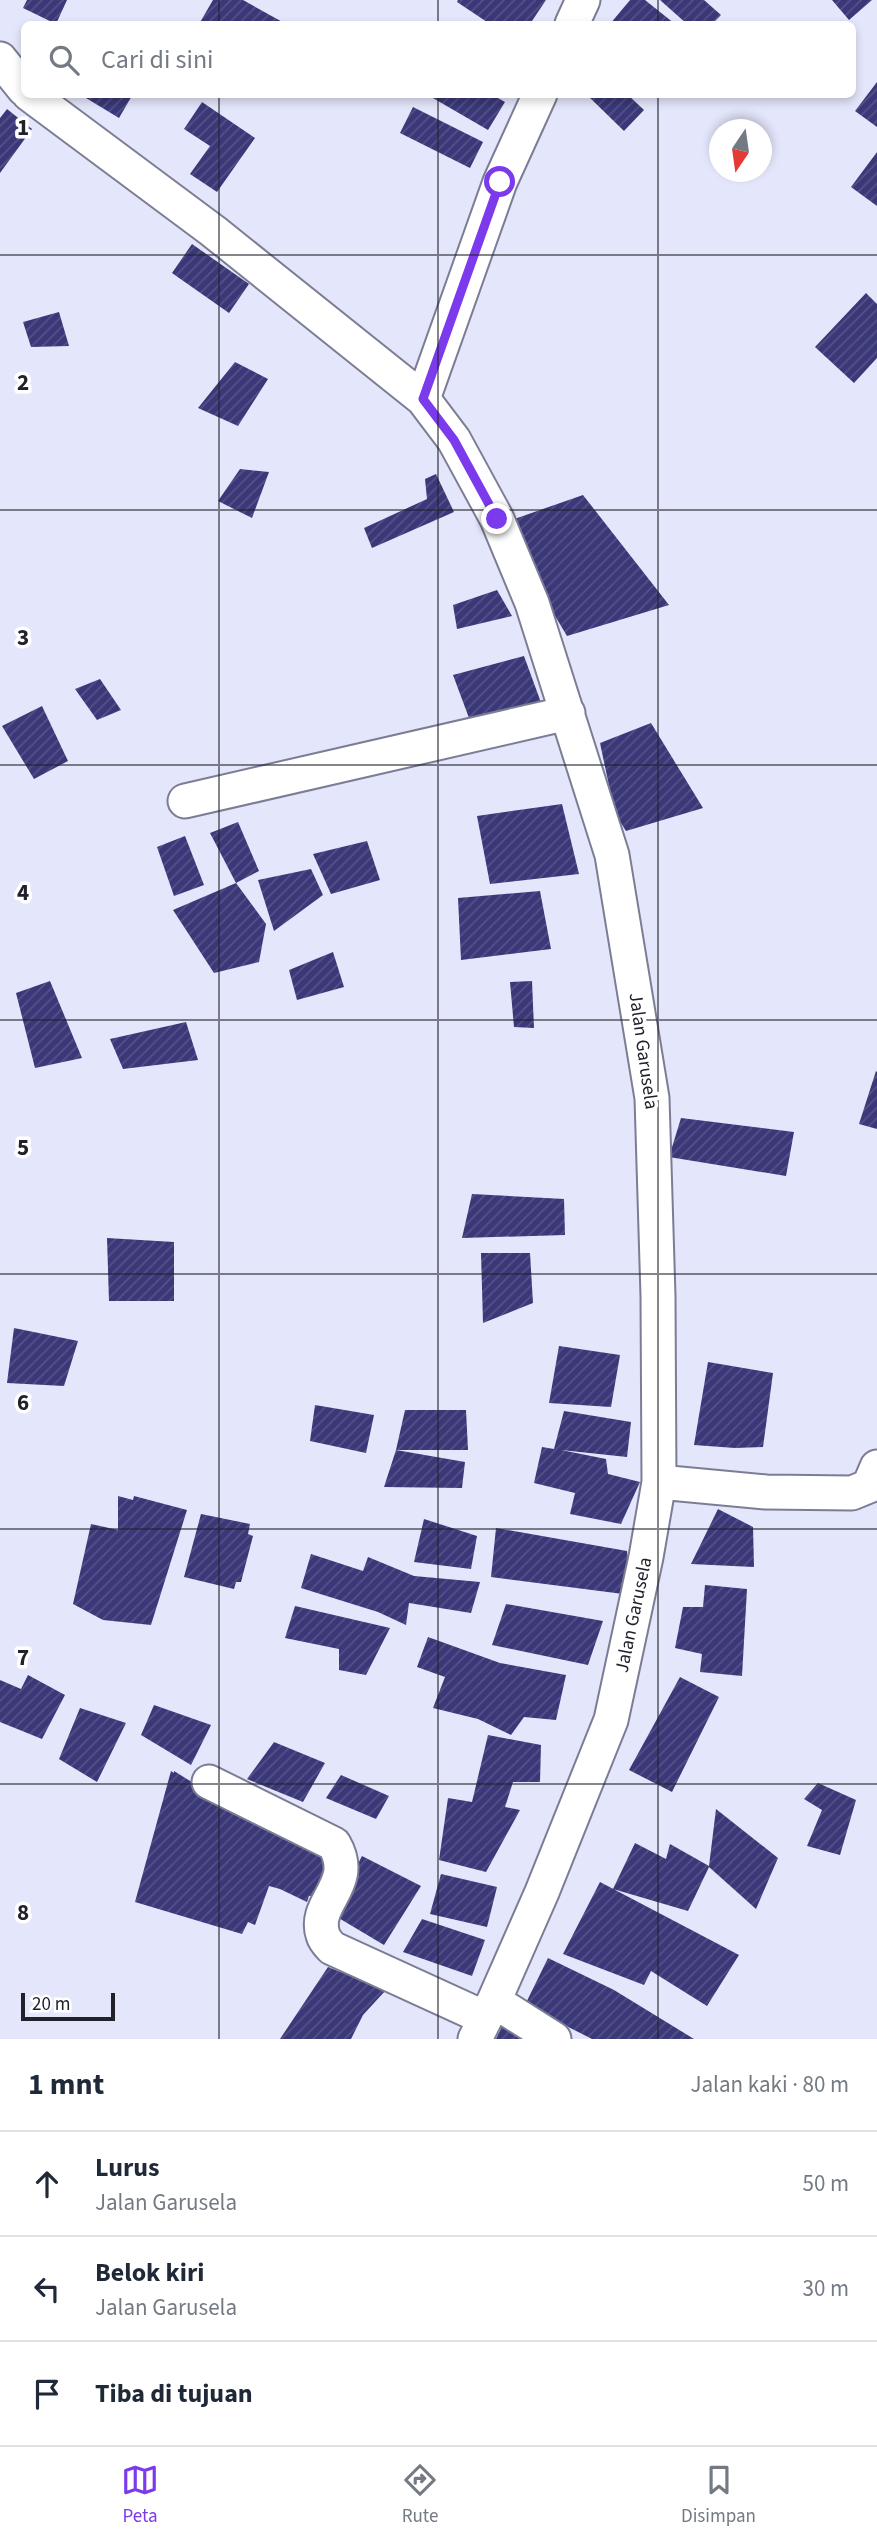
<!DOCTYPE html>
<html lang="id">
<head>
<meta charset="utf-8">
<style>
	body { margin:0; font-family:"Source Sans 3",sans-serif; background:#f2f2f3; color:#1f2937 }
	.compass { position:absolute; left:709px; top:119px; width:63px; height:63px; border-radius:50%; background:#fff; box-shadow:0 4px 10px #0003; rotate:193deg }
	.scale { position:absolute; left:21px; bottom:18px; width:94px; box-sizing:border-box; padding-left:7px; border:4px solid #20212a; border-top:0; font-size:19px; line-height:24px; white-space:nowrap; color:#20212a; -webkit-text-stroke:5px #fff; paint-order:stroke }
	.stop { position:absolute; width:21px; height:21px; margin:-16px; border:5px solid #7c3aed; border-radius:50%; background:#fff }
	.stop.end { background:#7c3aed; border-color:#fff; box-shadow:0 2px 7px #0008 }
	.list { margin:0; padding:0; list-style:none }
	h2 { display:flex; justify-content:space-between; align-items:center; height:91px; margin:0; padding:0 28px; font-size:30px }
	h2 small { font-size:23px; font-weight:400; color:#747a83 }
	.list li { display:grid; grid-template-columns:46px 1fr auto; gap:21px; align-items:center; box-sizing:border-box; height:105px; padding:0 28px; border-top:2px solid #e0e1e3 }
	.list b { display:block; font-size:26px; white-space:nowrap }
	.list p { margin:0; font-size:23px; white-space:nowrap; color:#747a83 }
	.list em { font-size:23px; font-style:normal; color:#747a83 }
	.icon { flex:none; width:38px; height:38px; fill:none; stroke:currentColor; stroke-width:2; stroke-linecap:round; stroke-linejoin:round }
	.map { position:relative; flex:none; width:877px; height:2039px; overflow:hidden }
	.search { position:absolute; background:#fff; box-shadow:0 4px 10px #0003; left:21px; right:21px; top:21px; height:77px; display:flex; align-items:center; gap:18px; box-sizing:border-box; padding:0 24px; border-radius:10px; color:#747a83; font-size:26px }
	.sheet { height:406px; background:#fff }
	nav { display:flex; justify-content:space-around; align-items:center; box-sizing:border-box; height:98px; border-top:2px solid #e0e1e3; background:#fff; font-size:19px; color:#747a83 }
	nav a { display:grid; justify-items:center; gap:4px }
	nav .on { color:#7c3aed }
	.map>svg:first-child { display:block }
	.building { fill:url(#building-hatch) }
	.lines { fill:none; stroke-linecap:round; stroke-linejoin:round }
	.minor-casing { stroke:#7b7d95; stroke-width:37 }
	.minor { stroke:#fff; stroke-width:33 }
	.route { stroke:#7c3aed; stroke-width:9 }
	.grid { fill:none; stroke:#20212a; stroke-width:2; stroke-opacity:0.55 }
	.labels { text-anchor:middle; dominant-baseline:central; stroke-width:7; stroke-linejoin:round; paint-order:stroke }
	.street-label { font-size:19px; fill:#20212a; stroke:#fff }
	.grid-label { font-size:23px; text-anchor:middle; font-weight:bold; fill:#20212a; stroke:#fff; stroke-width:7; stroke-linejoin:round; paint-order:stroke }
</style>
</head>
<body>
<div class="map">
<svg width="877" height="2039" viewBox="0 0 877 2039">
	<defs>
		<pattern id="building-hatch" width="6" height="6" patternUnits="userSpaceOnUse" patternTransform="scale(1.75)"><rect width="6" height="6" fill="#3a3878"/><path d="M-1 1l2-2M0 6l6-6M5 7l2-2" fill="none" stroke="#545286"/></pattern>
	</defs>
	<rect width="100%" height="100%" fill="#e4e6fb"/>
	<path class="building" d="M 27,0 L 67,0 L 56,24 L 23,8 Z
		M 213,0 L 243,0 L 286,24 L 199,24 Z
		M 458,0 L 546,0 L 530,24 L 490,24 L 457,2 Z
		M 630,0 L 645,0 L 675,24 L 610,24 Z
		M 660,0 L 704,0 L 721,15 L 712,24 L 687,24 Z
		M 832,0 L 872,0 L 849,20 Z
		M 877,82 L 877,127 L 855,111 Z
		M 88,94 L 133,94 L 119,118 L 86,98 Z
		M 426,94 L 491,94 L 505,102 L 488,130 Z
		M 586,94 L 627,94 L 644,110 L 624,131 Z
		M 202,102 L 255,138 L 217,192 L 190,174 L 210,146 L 184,129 Z
		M 413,107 L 483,142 L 470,168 L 400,133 Z
		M 7,109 L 32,129 L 0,173 L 0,118 Z
		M 877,152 L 877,206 L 851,187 Z
		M 192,244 L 249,284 L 229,313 L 172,273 Z
		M 866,293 L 877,304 L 877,358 L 854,383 L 815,347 Z
		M 59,312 L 69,346 L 31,347 L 23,322 Z
		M 235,362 L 268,379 L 238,426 L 198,408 Z
		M 240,469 L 269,472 L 252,518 L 218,501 Z
		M 436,474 L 454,512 L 372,548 L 364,528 L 427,499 L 425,479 Z
		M 583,495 L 669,605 L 567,636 L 500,524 Z
		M 497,590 L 512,616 L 457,629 L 453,605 Z
		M 524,656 L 543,708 L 472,726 L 453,675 Z
		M 100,679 L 121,710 L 97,720 L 75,689 Z
		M 42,706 L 68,761 L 34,779 L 2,726 Z
		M 651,723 L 703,808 L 626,831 L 615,814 L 600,743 Z
		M 562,804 L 579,874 L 490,884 L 477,816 Z
		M 238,822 L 259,871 L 236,883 L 266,924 L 259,962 L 214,973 L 173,910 L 236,883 L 210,833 Z
		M 185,836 L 204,885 L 174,896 L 157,847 Z
		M 367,841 L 380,880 L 331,894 L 313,854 Z
		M 311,869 L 323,895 L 274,931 L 258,880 Z
		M 540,891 L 551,949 L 461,960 L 458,898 Z
		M 333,952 L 344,987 L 297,1000 L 289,970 Z
		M 50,981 L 82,1058 L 35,1068 L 16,993 Z
		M 532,981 L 534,1028 L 514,1027 L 510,982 Z
		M 186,1022 L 198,1060 L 123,1069 L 110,1039 Z
		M 876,1071 L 877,1072 L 877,1129 L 859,1124 Z
		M 681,1118 L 794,1132 L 786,1176 L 669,1157 Z
		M 472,1194 L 564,1199 L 565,1235 L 462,1238 Z
		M 107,1238 L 174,1242 L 174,1301 L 109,1301 Z
		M 481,1253 L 530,1253 L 533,1303 L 483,1323 Z
		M 14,1328 L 78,1341 L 64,1386 L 7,1383 Z
		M 559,1346 L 620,1355 L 611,1407 L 549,1403 Z
		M 708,1362 L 773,1373 L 763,1447 L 735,1448 L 694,1445 Z
		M 315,1405 L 374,1415 L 366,1453 L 310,1441 Z
		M 405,1410 L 466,1410 L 468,1450 L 396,1450 Z
		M 564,1411 L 631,1422 L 627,1457 L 561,1450 L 606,1459 L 608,1474 L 640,1482 L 621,1524 L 570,1514 L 575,1493 L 534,1483 L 542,1447 L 554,1449 Z
		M 396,1450 L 465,1462 L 462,1488 L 384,1487 Z
		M 118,1496 L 133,1500 L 134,1496 L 187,1510 L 151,1625 L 103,1620 L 73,1604 L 91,1524 L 118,1530 Z
		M 718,1509 L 753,1527 L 754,1567 L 691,1564 Z
		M 201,1514 L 250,1524 L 248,1534 L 253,1536 L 241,1582 L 236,1582 L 234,1589 L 184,1577 Z
		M 424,1519 L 477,1536 L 471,1569 L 414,1562 Z
		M 496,1528 L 627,1551 L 631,1595 L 491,1577 Z
		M 311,1554 L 363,1571 L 368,1557 L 414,1576 L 480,1582 L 471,1613 L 409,1603 L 406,1625 L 378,1612 L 301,1588 Z
		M 705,1585 L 747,1589 L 742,1676 L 700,1672 L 702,1654 L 675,1648 L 683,1607 L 703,1607 Z
		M 506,1604 L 603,1621 L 588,1665 L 492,1645 Z
		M 295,1606 L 390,1628 L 366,1675 L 339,1670 L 339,1649 L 285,1638 Z
		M 428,1637 L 500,1663 L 566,1675 L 556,1720 L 524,1717 L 511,1735 L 478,1719 L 433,1708 L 445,1677 L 417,1667 Z
		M 28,1675 L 65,1695 L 42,1739 L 0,1722 L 0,1680 L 21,1689 Z
		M 680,1677 L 719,1697 L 672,1792 L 629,1770 Z
		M 154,1705 L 211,1725 L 191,1765 L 141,1735 Z
		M 80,1708 L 126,1723 L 97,1782 L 59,1759 Z
		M 488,1735 L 541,1745 L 540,1782 L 513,1782 L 505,1807 L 520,1810 L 486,1872 L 439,1860 L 448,1798 L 472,1802 Z
		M 274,1742 L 325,1763 L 303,1802 L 247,1779 Z
		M 171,1771 L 174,1773 L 174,1771 L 224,1802 L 331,1854 L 312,1896 L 309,1896 L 307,1902 L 280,1889 L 269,1886 L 255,1925 L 248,1922 L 242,1934 L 135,1902 Z
		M 341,1775 L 389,1796 L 376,1819 L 326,1798 Z
		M 818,1783 L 856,1800 L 840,1855 L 807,1846 L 822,1810 L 804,1799 Z
		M 716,1809 L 778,1858 L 756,1909 L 709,1867 L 688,1911 L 613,1889 L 635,1843 L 666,1859 L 670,1844 L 709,1866 Z
		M 362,1856 L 421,1886 L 384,1945 L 332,1914 Z
		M 441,1874 L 497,1887 L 487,1927 L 430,1914 Z
		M 600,1882 L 739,1955 L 707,2006 L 651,1971 L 644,1985 L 563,1954 Z
		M 422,1919 L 485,1940 L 472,1976 L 403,1952 Z
		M 548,1958 L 614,1990 L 694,2039 L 592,2039 L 525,2005 Z
		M 328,1967 L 386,1990 L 363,2015 L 351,2039 L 280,2039 Z
		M 502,2026 L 525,2039 L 496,2039 Z"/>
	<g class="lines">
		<defs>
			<path id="minor" d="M 572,24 L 583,0
				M 0,59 L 24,89
				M 29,94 L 213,231 L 423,399
				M 185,801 L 568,713
				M 659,1482 L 766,1492 L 852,1493 L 869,1486 L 877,1467
				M 209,1782 L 334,1844 C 358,1885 312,1902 323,1935 C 324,1939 329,1945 332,1948 L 485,2018
				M 494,2001 L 554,2039
				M 475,2039 L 494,2001 L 542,1892 L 611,1720 L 646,1557 L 659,1482 L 658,1296 L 652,1098 L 612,855 L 532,603 L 497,519 L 454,440 L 423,399 L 500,182 L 540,94"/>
		</defs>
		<use href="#minor" class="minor-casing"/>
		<use href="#minor" class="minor"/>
	</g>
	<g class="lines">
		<path class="route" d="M 497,519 L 454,440 L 423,399 L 500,182"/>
	</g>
	<path class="grid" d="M 219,0 L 219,24M 438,0 L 438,24M 658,0 L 658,24M 219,94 L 219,2039M 438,94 L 438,2039M 658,94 L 658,2039M 0,255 L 877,255M 0,510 L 877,510M 0,765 L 877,765M 0,1020 L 877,1020M 0,1274 L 877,1274M 0,1529 L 877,1529M 0,1784 L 877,1784"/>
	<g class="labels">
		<g class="street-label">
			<text transform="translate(643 1051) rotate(82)">Jalan Garusela</text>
			<text transform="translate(634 1615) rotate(-78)">Jalan Garusela</text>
		</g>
	</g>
	<g class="grid-label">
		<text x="23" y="135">1</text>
		<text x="23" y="390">2</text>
		<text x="23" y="645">3</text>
		<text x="23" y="900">4</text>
		<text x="23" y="1155">5</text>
		<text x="23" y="1410">6</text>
		<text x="23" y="1665">7</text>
		<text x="23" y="1920">8</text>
	</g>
</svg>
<svg class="compass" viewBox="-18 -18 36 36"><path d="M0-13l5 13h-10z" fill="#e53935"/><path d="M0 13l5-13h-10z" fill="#747a83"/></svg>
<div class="scale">20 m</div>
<div class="stop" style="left:500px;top:182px"></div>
<div class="stop end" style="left:497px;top:519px"></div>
<div class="search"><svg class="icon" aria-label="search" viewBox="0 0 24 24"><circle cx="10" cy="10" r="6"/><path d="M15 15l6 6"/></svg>Cari di sini</div>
</div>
<section class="sheet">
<h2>1 mnt<small>Jalan kaki · 80 m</small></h2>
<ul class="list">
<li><svg class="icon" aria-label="ahead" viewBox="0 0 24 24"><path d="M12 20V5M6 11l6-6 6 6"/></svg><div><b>Lurus</b><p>Jalan Garusela</p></div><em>50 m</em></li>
<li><svg class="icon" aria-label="left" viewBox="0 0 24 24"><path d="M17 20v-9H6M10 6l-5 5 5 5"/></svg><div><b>Belok kiri</b><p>Jalan Garusela</p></div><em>30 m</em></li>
<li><svg class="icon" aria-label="arrive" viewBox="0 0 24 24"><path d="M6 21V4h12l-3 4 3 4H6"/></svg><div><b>Tiba di tujuan</b></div></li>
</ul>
</section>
<nav>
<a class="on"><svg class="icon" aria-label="map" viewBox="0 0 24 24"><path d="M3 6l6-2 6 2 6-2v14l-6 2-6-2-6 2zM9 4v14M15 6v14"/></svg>Peta</a>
<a><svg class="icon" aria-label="directions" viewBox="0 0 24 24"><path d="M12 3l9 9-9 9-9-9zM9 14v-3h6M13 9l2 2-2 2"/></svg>Rute</a>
<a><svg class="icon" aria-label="saved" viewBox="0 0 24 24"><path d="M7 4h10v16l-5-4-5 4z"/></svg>Disimpan</a>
</nav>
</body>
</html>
